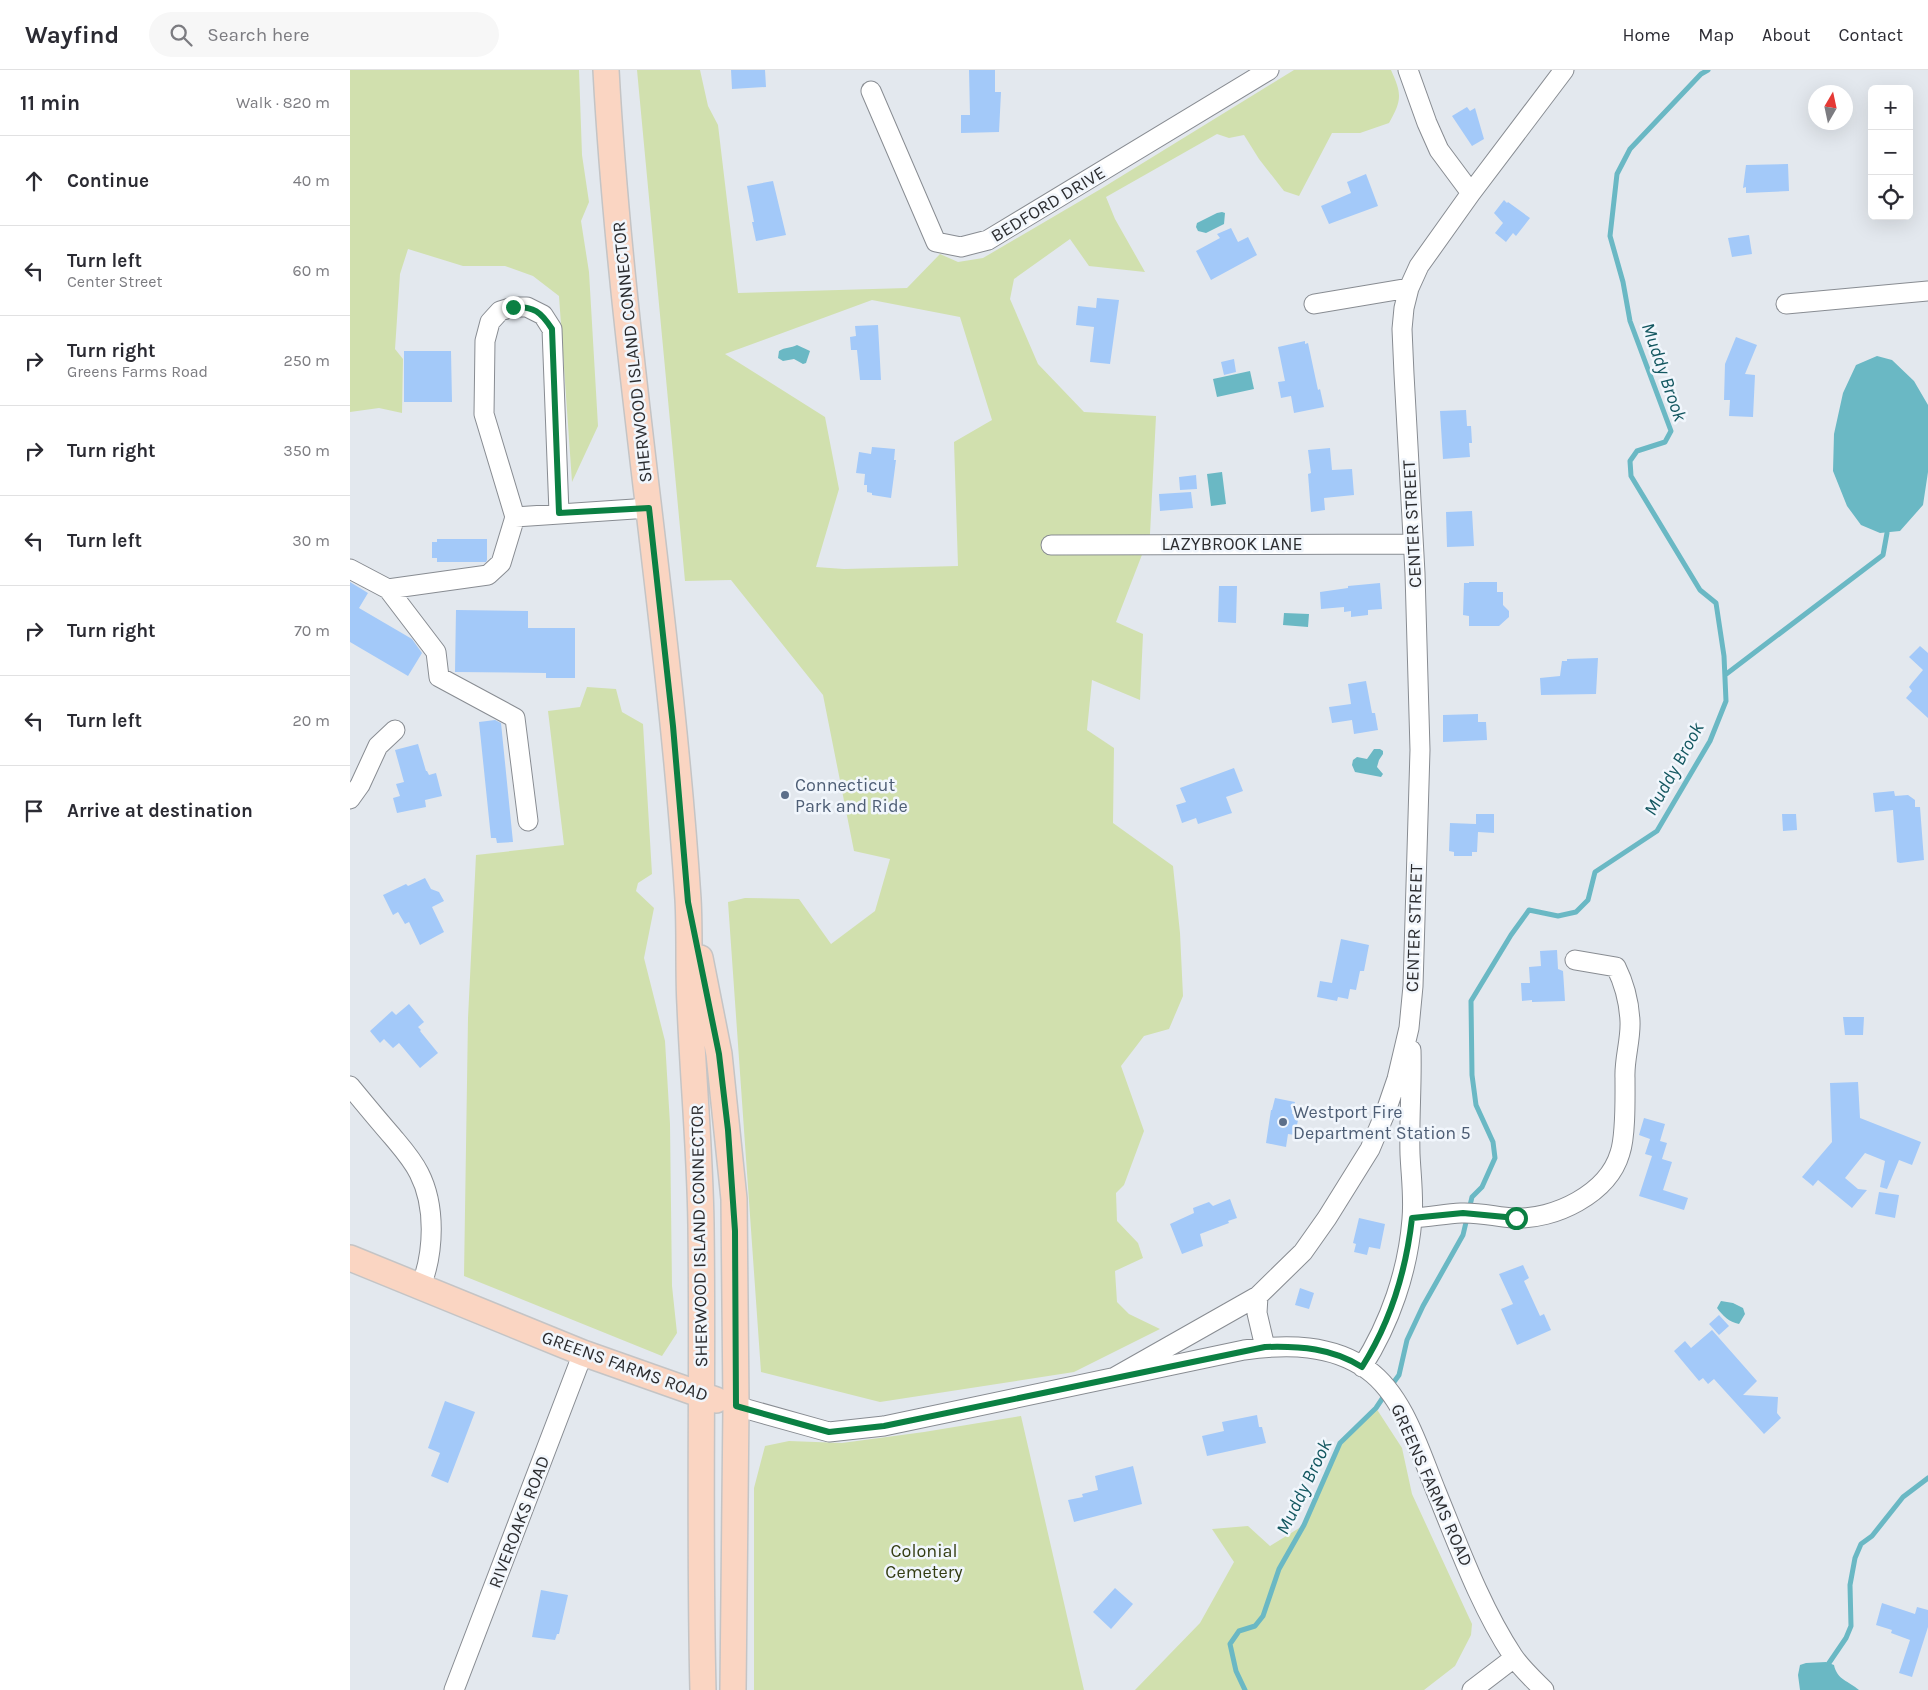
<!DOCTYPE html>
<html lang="en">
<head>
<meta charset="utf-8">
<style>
	body { margin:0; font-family:Karla,sans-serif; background:#f7f7f7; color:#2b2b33 }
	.controls { position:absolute; right:15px; top:15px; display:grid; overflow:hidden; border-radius:8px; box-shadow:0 5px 20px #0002 }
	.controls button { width:45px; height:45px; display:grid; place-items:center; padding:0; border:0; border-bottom:1px solid #e1e1e2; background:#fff; color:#2b2b33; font:25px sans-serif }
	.compass { position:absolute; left:1458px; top:15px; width:45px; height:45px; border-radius:50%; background:#fff; box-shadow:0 5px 20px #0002; rotate:9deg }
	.stop { position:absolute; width:15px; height:15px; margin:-11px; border:4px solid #0b8043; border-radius:50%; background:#fff }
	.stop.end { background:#0b8043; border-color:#fff; box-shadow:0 1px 5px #0008 }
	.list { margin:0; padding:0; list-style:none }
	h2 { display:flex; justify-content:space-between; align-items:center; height:65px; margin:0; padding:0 20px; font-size:21px }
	h2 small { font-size:16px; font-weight:400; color:#7c7c81 }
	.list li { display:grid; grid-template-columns:32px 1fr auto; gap:15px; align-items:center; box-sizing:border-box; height:90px; padding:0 20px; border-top:1px solid #e1e1e2 }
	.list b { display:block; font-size:19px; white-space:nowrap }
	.list p { margin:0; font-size:16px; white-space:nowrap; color:#7c7c81 }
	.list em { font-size:16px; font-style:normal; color:#7c7c81 }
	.icon { flex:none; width:28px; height:28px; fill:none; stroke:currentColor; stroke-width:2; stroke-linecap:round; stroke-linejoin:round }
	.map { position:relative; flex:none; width:1578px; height:1620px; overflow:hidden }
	header { display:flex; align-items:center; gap:30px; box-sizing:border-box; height:70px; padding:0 25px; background:#fff; border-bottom:1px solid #e1e1e2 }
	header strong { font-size:24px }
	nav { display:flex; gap:28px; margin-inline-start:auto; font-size:18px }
	.search { width:350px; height:45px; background:#f7f7f7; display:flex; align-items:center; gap:12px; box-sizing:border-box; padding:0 18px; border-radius:28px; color:#7c7c81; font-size:19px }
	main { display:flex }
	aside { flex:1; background:#fff }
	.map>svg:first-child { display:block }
	.green { fill:#d1e0ae; fill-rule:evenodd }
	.water { fill:#6ab8c4 }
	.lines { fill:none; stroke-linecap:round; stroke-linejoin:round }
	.stream { stroke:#6ab8c4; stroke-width:5 }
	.building { fill:#a3c9f9 }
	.minor-casing { stroke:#888c92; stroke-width:21 }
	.major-casing { stroke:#c4c4c5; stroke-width:28 }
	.minor { stroke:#fff; stroke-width:19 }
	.major { stroke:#fad5c2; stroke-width:25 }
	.route { stroke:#0b8043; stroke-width:6 }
	.service-dot { fill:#5c6f8a; stroke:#f1f6fc; stroke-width:2 }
	.labels { text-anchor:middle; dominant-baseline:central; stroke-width:5; stroke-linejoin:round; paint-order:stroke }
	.street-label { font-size:18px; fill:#2c2d30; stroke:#f1f6fc }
	.service-label { font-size:18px; fill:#4e5e75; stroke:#f1f6fc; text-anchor:start }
	.park-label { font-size:18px; fill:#333d12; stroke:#f1f6fc }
	.water-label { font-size:19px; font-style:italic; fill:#135760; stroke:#f1f6fc }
</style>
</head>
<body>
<header>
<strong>Wayfind</strong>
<div class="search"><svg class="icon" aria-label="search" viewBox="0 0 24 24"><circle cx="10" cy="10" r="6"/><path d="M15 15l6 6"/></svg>Search here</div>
<nav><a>Home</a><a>Map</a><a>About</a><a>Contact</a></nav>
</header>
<main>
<aside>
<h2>11 min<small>Walk · 820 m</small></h2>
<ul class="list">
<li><svg class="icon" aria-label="ahead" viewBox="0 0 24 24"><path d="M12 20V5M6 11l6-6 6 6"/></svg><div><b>Continue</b></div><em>40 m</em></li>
<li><svg class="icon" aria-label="left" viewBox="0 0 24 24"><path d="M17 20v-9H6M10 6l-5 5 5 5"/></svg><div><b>Turn left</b><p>Center Street</p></div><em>60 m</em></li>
<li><svg class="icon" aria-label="right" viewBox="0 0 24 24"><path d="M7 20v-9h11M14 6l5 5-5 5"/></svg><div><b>Turn right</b><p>Greens Farms Road</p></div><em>250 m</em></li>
<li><svg class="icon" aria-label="right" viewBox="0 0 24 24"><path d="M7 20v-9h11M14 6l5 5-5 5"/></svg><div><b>Turn right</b></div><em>350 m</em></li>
<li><svg class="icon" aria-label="left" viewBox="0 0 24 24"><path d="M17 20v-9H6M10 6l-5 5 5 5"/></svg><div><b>Turn left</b></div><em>30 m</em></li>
<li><svg class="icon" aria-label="right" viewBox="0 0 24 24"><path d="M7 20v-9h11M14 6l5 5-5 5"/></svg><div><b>Turn right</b></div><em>70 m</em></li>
<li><svg class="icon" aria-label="left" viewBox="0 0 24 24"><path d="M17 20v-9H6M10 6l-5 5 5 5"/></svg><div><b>Turn left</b></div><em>20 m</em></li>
<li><svg class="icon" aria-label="arrive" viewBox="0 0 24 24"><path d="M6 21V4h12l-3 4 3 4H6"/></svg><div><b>Arrive at destination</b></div></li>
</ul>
</aside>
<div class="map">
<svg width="1578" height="1620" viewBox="0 0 1578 1620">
	<rect width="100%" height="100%" fill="#e3e8ee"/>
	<path class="green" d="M 0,0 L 229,0 L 232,85 L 239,132 L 231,151 L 239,202 L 248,356 L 222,412 L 209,226 L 183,206 L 155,196 L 113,196 L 58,179 L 50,204 L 45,279 L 53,289 L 52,343 L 29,338 L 0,342 Z
		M 287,0 L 350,0 L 358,36 L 368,55 L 388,223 L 557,218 L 590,184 L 608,192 L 633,188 L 749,120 L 944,0 L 1041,0 C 1052,24 1052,30 1039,53 L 1010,63 L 982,63 L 949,126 L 934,121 L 909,89 L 894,65 L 879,68 L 867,64 L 756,127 L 765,149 L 795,202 L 739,196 L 720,169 L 664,209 L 660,229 L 688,294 L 734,342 L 806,346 L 800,464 L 766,552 L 793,564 L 790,630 L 742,610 L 737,660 L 764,678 L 763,753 L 823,796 L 830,863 L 833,926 L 819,959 L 794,966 L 771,996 L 794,1061 L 774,1115 L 766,1123 L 767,1151 L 788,1173 L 793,1188 L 765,1201 L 767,1232 L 779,1244 L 810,1259 L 724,1302 L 530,1332 L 411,1302 L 378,832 L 395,828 L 449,829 L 481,874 L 525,841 L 540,789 L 504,781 L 473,625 L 381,510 L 335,511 ZM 522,230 L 610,247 L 642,350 L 604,372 L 608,496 L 494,499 L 466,497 L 489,419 L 475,347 L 375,284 Z
		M 237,617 L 266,619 L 272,642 L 293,654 L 302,804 L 288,813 L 286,821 L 304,838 L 294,888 L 315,971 L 320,1054 L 322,1216 L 327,1263 L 312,1286 L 114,1206 L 118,948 L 126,785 L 214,775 L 198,641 L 230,637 Z
		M 1026,1338 L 1052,1378 L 1062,1424 L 1122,1554 L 1121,1565 L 1105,1596 L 1074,1620 L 785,1620 L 850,1553 L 884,1492 L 862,1459 L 898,1456 L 920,1476 L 954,1455 L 990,1373 Z
		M 671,1346 L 734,1620 L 404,1620 L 404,1418 L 415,1376 L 439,1371 L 492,1373 L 574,1362 Z"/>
	<path class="water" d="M 872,142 L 875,143 L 874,154 L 856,163 L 848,161 L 846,157 L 847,153 L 867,143 Z
		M 447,275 L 460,281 L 456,293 L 453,294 L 444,289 L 433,291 L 428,288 L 429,281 C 435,277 441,278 447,275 Z
		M 1527,286 L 1542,290 L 1564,311 L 1578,335 L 1578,402 L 1573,435 L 1550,461 L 1530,463 L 1511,455 L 1497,436 L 1483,401 L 1484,364 L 1493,323 L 1506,295 Z
		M 900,301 L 904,319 L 867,327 L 863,309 Z
		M 872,402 L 876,434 L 861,436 L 857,404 Z
		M 934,543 L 959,544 L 958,557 L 933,555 Z
		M 1024,679 L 1030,679 L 1033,681 L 1033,684 L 1029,690 L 1027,697 L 1033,704 L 1031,707 L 1005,702 L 1002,695 L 1003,690 L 1007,687 L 1017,689 Z
		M 1371,1231 L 1383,1233 L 1393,1238 L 1395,1244 L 1389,1254 C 1379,1252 1373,1246 1367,1238 Z
		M 1476,1592 L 1484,1595 C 1487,1610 1499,1611 1509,1620 L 1450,1620 L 1448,1605 L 1450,1595 L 1456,1593 Z"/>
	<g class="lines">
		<path class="stream" d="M 1375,605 L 1533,485 L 1537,463
			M 1041,1316 L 1049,1305 L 1057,1270 L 1073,1236 L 1113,1165 L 1122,1127 L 1132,1117 L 1145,1088 L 1143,1072 L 1126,1035 L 1122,1005 L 1121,931 L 1161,865 L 1179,840 L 1208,846 L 1226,842 L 1238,830 L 1245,802 L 1307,761 L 1360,671 L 1376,631 L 1374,586 L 1366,533 L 1350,520 L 1281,406 L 1280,391 L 1287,381 L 1315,372 L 1321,361 L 1280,251 L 1273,212 L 1260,166 L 1267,104 L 1280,79 L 1351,4 L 1358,0
			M 1479,1593 L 1496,1568 L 1501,1556 L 1500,1515 L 1505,1488 L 1511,1474 L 1522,1466 L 1553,1427 L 1578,1408
			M 895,1620 L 886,1601 L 880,1574 L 889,1561 L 905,1556 L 913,1546 L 929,1499 L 954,1455 L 990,1373 L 1026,1338 L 1036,1323"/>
	</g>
	<path class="building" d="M 381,0 L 415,0 L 416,17 L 382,19 Z
		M 619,0 L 645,0 L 645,22 L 651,22 L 649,62 L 611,63 L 611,45 L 620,45 Z
		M 1117,37 L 1120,41 L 1125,38 L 1134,69 L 1122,76 L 1102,46 Z
		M 1438,94 L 1439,121 L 1396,123 L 1396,117 L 1393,118 L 1396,95 Z
		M 1016,104 L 1028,136 L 979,154 L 971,136 L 1001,123 L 997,112 Z
		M 423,111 L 436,165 L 406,171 L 402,152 L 404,152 L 397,116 Z
		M 1154,130 L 1157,133 L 1158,132 L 1180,148 L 1166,166 L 1163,163 L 1156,172 L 1145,163 L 1153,153 L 1144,143 Z
		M 881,158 L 888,172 L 898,167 L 907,185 L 861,210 L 846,181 L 870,168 L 867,164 Z
		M 1399,165 L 1402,184 L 1382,187 L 1378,168 Z
		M 747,228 L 769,230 L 760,294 L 740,292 L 744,257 L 726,255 L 728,236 L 746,238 Z
		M 528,255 L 531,310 L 510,310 L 507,280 L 501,280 L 500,267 L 506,266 L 505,256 Z
		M 1386,267 L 1407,275 L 1395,304 L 1405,305 L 1403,347 L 1379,346 L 1380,330 L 1374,330 L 1375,294 Z
		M 955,271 L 955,274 L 958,273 L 968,320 L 970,319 L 974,337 L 944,343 L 941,326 L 931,328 L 928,312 L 935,311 L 928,277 Z
		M 54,281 L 101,281 L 102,332 L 54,332 Z
		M 884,289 L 886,302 L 874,305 L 871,292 Z
		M 1116,340 L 1117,356 L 1121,356 L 1122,373 L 1119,373 L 1120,387 L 1093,389 L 1090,341 Z
		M 522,377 L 545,379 L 544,390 L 546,390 L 541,428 L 522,425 L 522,423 L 517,422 L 517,415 L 514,415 L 515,404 L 506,403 L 509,382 L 521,384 Z
		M 980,378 L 982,400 L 1002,399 L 1004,425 L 974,428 L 975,440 L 961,442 L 958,404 L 961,403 L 958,380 Z
		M 846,405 L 847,419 L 830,420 L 829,407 Z
		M 841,422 L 843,438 L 810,441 L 809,424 Z
		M 1122,441 L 1124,476 L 1097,477 L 1096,442 Z
		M 87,469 L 137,469 L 137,490 L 136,492 L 87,492 L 87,488 L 82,488 L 82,472 L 87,472 Z
		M 0,512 L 18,523 L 9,538 L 62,569 L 72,583 L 58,606 L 0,572 Z
		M 1119,512 L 1147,512 L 1147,522 L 1153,522 L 1153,535 L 1159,541 L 1159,547 L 1149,556 L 1119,556 L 1119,546 L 1113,545 L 1114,513 L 1119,513 Z
		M 1030,513 L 1032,539 L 1018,540 L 1018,545 L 1001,547 L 1001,541 L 994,542 L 994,537 L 971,539 L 970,522 L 998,518 L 998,516 Z
		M 869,516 L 887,516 L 886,553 L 868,552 Z
		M 106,540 L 178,541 L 178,558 L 225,558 L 225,608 L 196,608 L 196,603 L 105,602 Z
		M 1570,576 L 1578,583 L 1578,648 L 1556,628 L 1562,621 L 1559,617 L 1562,613 L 1573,600 L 1559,587 Z
		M 1248,588 L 1246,624 L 1191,625 L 1190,608 L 1210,606 L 1212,591 L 1217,591 L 1217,589 Z
		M 1016,611 L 1022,643 L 1025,643 L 1028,660 L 1004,664 L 1002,650 L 982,653 L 979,637 L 1001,634 L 998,614 Z
		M 1128,644 L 1128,652 L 1136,652 L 1137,670 L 1093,672 L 1093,645 Z
		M 145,650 L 151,653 L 163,772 L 147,773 L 146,768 L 141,768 L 129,652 Z
		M 68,674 L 76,701 L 77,701 L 79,705 L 86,703 L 92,726 L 75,730 L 76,737 L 47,743 L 43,728 L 50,726 L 46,714 L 54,712 L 45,680 Z
		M 884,698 L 893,721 L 876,727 L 882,743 L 848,754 L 846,748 L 832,753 L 826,735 L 836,732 L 830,718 Z
		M 1544,721 L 1545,726 L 1558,725 L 1565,730 L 1565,737 L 1570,737 L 1574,790 L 1550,793 L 1547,792 L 1543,740 L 1525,742 L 1523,723 Z
		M 1126,744 L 1144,744 L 1144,763 L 1128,762 L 1127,782 L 1122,782 L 1122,786 L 1104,786 L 1104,782 L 1099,781 L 1100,753 L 1126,754 Z
		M 1432,744 L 1446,744 L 1447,760 L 1433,761 Z
		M 75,808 L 81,819 L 89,822 L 94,831 L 82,837 L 94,862 L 70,875 L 59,852 L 55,854 L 48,842 L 43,845 L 33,825 L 56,814 L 58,816 Z
		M 991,869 L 1019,875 L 1014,901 L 1010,901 L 1006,920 L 1000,919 L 998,929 L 988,927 L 987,931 L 967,927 L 970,911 L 982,913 Z
		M 1207,880 L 1208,899 L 1213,901 L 1215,931 L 1182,932 L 1182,930 L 1172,931 L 1171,913 L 1180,913 L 1179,897 L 1191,896 L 1190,881 Z
		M 59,934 L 74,952 L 68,957 L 71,960 L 70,961 L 88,983 L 70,998 L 49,973 L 43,978 L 34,969 L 30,973 L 20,961 L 42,941 L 46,945 Z
		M 1493,947 L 1514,947 L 1513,965 L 1495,965 Z
		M 1508,1012 L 1510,1048 L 1571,1072 L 1562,1095 L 1549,1090 L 1537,1119 L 1530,1117 L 1535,1091 L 1515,1083 L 1495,1108 L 1508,1119 L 1517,1120 L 1502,1138 L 1468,1110 L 1463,1116 L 1452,1107 L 1482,1072 L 1480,1013 Z
		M 925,1028 L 945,1032 L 942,1044 L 949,1045 L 945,1065 L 938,1064 L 936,1077 L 916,1073 L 921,1040 L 922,1040 Z
		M 1294,1048 L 1315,1054 L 1310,1071 L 1317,1073 L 1312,1089 L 1322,1092 L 1313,1120 L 1338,1128 L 1334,1140 L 1289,1126 L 1302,1086 L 1295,1084 L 1300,1069 L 1289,1065 Z
		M 1529,1122 L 1549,1125 L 1545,1148 L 1525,1144 Z
		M 880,1129 L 887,1148 L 878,1151 L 879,1153 L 850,1164 L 853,1176 L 832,1184 L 820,1154 L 844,1143 L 843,1138 L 859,1132 L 863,1136 Z
		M 1009,1148 L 1035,1154 L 1030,1179 L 1019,1177 L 1017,1185 L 1004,1182 L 1006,1174 L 1003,1173 Z
		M 1173,1195 L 1179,1208 L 1174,1211 L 1190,1246 L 1194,1244 L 1201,1260 L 1167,1275 L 1151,1239 L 1163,1234 L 1149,1204 Z
		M 950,1218 L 964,1223 L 959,1239 L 945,1235 Z
		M 1369,1245 L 1379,1256 L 1369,1265 L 1359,1254 Z
		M 1362,1260 L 1407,1311 L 1393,1325 L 1428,1327 L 1427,1343 L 1431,1348 L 1414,1364 L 1364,1309 L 1358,1314 L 1353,1308 L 1349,1311 L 1324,1281 L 1335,1271 L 1341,1278 Z
		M 95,1331 L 125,1342 L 98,1413 L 81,1406 L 90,1383 L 78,1378 Z
		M 907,1345 L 909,1357 L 912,1357 L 916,1373 L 857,1386 L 852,1366 L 874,1361 L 872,1352 Z
		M 783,1396 L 792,1434 L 724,1452 L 718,1430 L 733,1427 L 732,1424 L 748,1420 L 745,1406 Z
		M 765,1518 L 783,1534 L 761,1559 L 743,1542 Z
		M 191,1520 L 218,1525 L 209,1564 L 207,1564 L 205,1570 L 182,1567 Z
		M 1532,1533 L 1565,1544 L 1567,1537 L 1578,1540 L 1578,1557 L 1562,1607 L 1549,1603 L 1560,1570 L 1541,1563 L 1542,1560 L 1526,1555 Z"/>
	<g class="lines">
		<defs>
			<path id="minor" d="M 1058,0 L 1077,53 L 1089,80 L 1121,123
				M 521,21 L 586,172 L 611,177 L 638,170 L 919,0
				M 964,234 L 1059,218
				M 1436,234 L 1578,221
				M 165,447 L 299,438
				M 701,475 L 1063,474
				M 0,499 L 38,519 L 138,505 L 151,493 L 165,447 L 134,344 L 135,271 L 140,252 L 150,241 L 163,237 L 177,237 L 193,245 L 202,259 L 209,443
				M 38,519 L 86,582 L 89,607 L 165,648 L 178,751
				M 0,729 L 10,715 L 28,676 L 45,660
				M 0,1016 C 14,1033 28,1050 42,1066 C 52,1078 62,1089 69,1103 C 86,1136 84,1182 71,1216
				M 1062,1148 C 1079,1147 1095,1144 1111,1143 C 1129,1142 1147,1147 1164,1148 C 1204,1150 1258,1124 1270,1083 C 1276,1065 1275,1027 1275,1008 C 1274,989 1281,970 1280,951 C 1279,931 1275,915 1266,897 L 1225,890
				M 908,1226 L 907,1243 L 915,1277
				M 1012,1297 C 1040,1253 1058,1201 1062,1149 C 1064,1127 1061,1106 1060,1084 C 1059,1049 1062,1015 1061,980
				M 765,1307 L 908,1226 L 953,1182 L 977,1148 L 1020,1079 L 1036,1041 L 1047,1009 L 1059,958 L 1063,916 L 1070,680 L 1065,503 L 1054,304 L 1052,259 L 1054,238 L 1059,218 L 1069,196 L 1121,123 L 1214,0
				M 386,1336 L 479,1362 L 534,1356 L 894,1280 C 937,1274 982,1274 1018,1300 C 1054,1326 1070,1382 1086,1421 C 1109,1477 1130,1536 1163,1586 C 1171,1598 1183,1609 1194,1620
				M 104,1620 L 233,1283
				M 1122,1620 L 1164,1588"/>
			<path id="major" d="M 256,0 C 271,277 320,552 338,829 C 340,864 338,899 340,935 C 343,1008 350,1081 351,1155 C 353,1310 349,1465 353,1620
				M 350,888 L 369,984 L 384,1129 L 386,1336 L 383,1620
				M 0,1188 L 233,1283 L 366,1330"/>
		</defs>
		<use href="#minor" class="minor-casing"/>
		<use href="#major" class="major-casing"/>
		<use href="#minor" class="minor"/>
		<use href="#major" class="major"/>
	</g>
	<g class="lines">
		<path class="route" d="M 163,237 C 184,236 191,242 202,259 L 209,443 L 299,438 L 323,656 L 338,832 L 369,984 L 378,1060 L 385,1161 L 386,1336 L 479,1362 L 534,1356 L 915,1277 C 950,1276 982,1278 1012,1297 C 1041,1251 1056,1201 1062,1148 L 1113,1143 L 1166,1148"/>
	</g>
	<g class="service-dot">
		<circle cx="435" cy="725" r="5"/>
		<circle cx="933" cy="1052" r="5"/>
	</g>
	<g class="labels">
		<g class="street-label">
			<text transform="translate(698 134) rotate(-31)">BEDFORD DRIVE</text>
			<text transform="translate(282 282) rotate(-96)">SHERWOOD ISLAND CONNECTOR</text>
			<text transform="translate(1062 454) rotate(-93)">CENTER STREET</text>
			<text x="882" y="474">LAZYBROOK LANE</text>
			<text transform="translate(1064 858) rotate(-88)">CENTER STREET</text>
			<text transform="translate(349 1166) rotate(-91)">SHERWOOD ISLAND CONNECTOR</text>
			<text transform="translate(275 1296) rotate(20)">GREENS FARMS ROAD</text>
			<text transform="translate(1082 1415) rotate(66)">GREENS FARMS ROAD</text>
			<text transform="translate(169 1452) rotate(-69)">RIVEROAKS ROAD</text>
		</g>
		<g class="service-label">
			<text x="445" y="715">Connecticut<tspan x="445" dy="21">Park and Ride</tspan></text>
			<text x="943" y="1042">Westport Fire<tspan x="943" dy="21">Department Station 5</tspan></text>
		</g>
		<g class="park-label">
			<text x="574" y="1481">Colonial<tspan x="574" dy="21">Cemetery</tspan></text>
		</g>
		<g class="water-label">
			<text transform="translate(1314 302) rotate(71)">Muddy Brook</text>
			<text transform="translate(1324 699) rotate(-61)">Muddy Brook</text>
			<text transform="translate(954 1417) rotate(-64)">Muddy Brook</text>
		</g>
	</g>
</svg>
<div class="controls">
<button>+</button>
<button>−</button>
<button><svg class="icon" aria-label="locate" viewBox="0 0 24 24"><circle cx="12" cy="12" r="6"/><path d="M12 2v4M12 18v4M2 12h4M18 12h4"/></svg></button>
</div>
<svg class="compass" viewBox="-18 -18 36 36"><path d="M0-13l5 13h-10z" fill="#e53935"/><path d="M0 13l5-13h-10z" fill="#7c7c81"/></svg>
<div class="stop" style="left:1166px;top:1148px"></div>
<div class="stop end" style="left:163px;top:237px"></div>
</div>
</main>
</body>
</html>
